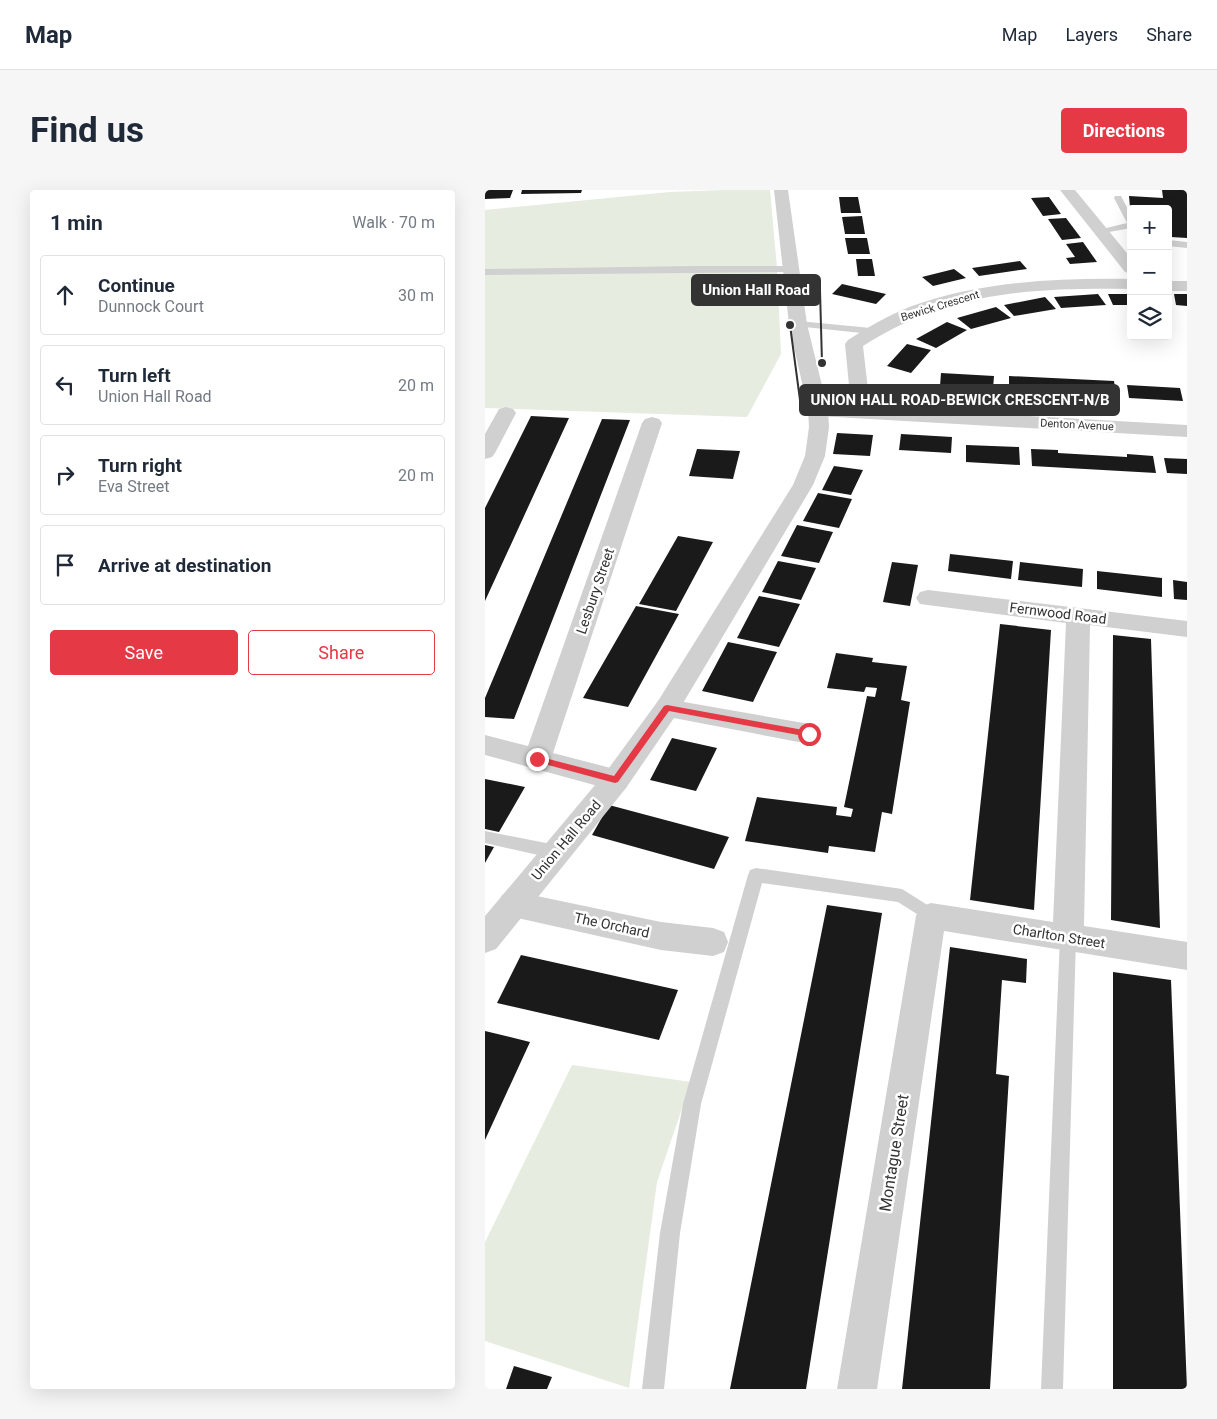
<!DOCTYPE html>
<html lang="en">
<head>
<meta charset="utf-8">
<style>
	body { margin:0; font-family:Roboto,sans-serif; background:#f6f6f7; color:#1f2937 }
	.controls { position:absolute; right:15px; top:15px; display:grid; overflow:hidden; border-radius:5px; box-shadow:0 5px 20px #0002 }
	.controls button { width:45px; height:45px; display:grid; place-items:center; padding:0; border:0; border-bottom:1px solid #e0e1e3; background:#fff; color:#1f2937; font:25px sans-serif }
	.stop { position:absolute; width:15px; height:15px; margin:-11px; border:4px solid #e63946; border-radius:50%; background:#fff }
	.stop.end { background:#e63946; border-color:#fff; box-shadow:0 1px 5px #0008 }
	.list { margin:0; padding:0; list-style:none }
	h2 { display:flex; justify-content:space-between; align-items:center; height:65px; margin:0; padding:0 20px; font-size:21px }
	h2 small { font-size:16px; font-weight:400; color:#747a83 }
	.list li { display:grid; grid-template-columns:32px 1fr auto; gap:15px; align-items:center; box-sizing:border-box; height:80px; margin:0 10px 10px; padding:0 10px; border:1px solid #e0e1e3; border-radius:5px }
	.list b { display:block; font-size:19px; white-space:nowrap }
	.list p { margin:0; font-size:16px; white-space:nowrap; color:#747a83 }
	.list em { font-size:16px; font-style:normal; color:#747a83 }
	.actions { display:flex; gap:10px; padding:15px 20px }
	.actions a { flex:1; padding:11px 0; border:1px solid #e63946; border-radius:5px; text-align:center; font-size:18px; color:#e63946 }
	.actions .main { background:#e63946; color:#fff }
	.icon { flex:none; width:28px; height:28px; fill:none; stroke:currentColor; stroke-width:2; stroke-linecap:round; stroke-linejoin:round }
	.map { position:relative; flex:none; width:702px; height:1199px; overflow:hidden; border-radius:5px }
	header { display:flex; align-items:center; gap:30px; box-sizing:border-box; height:70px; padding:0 25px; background:#fff; border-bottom:1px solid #e0e1e3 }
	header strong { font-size:24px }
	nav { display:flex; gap:28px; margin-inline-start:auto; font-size:18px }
	.intro { display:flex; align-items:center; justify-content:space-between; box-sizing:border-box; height:120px; padding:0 30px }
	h1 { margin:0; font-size:35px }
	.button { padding:12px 22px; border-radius:5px; background:#e63946; color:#fff; font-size:18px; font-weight:700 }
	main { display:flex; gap:30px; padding:0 30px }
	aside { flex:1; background:#fff; border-radius:5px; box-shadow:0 5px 20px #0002 }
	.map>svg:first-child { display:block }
	.green { fill:#e6ecdf }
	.building { fill:#1a1a1a }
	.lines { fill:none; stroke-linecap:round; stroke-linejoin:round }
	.service { fill:#d0d0d0; fill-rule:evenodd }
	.minor { fill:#d0d0d0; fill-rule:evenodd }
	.tertiary { fill:#d0d0d0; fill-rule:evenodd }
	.route { fill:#e63946 }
	.labels { text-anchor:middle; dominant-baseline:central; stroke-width:5; stroke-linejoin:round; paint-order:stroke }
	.far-street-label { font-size:11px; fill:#333; stroke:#fff }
	.street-label { font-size:14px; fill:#333; stroke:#fff }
	.near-street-label { font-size:16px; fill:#333; stroke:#fff }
	.leader { fill:none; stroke:#333; stroke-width:2 }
	.callout-dot { fill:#333; stroke:#fff; stroke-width:2 }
	.callout { fill:#333; stroke:#333; stroke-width:2 }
	.callout-label { font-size:15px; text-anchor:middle; font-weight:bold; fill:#fff }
</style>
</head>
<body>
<header>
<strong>Map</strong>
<nav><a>Map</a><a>Layers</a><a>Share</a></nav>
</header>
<div class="intro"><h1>Find us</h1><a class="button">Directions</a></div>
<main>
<aside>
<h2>1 min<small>Walk · 70 m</small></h2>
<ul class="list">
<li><svg class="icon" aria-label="ahead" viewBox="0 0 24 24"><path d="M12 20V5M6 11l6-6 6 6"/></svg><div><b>Continue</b><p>Dunnock Court</p></div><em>30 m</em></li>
<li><svg class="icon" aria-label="left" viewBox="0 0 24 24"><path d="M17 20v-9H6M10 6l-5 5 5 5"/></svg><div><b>Turn left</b><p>Union Hall Road</p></div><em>20 m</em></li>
<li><svg class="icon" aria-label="right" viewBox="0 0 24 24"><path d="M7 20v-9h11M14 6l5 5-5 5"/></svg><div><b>Turn right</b><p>Eva Street</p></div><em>20 m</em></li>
<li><svg class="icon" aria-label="arrive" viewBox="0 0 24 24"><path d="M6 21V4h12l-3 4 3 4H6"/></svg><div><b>Arrive at destination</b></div></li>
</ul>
<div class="actions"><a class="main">Save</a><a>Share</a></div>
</aside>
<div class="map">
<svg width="702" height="1199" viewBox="0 0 702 1199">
	<rect width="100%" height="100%" fill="#fff"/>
	<path class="green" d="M 240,0 L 285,0 L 292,78 L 296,164 L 262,227 L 0,218 L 0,20 L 185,2 Z
		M 87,875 L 206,892 L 172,992 L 144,1198 L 0,1151 L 0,1052 Z"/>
	<path class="building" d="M 0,0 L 28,0 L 25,8 L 0,9 Z
		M 37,0 L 97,0 L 96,3 L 36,4 Z
		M 677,0 L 702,0 L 702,48 L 686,47 L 683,19 L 645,17 L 644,6 L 678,8 Z
		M 354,7 L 373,7 L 376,23 L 356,23 Z
		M 564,7 L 576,24 L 558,26 L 546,8 Z
		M 377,26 L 380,44 L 360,44 L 357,27 Z
		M 581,28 L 596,48 L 577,50 L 563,29 Z
		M 360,48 L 382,48 L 385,64 L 363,64 Z
		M 598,52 L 612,72 L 585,74 L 581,68 L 590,67 L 581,54 Z
		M 371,69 L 387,69 L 390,86 L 373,86 Z
		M 535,71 L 542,79 L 494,86 L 487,78 Z
		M 469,79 L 481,88 L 448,96 L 437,87 Z
		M 357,94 L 401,104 L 391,114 L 347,104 Z
		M 613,104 L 621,115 L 576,118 L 569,107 Z
		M 623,104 L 646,104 L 646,115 L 628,115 Z
		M 689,104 L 702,104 L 702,116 L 691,115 Z
		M 560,107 L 571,119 L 529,126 L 519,115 Z
		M 511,117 L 526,128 L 486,139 L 472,128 Z
		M 462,132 L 482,140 L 451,158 L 431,149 Z
		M 422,154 L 446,160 L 426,183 L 402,176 Z
		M 456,183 L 509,186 L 508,199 L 455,196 Z
		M 524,186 L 629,191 L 631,205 L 607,204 L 607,201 L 548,198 L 549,201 L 524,200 Z
		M 642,195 L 695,198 L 698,211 L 644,208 Z
		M 46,226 L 84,228 L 0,411 L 0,318 Z
		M 117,229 L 145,230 L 29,529 L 0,527 L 0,508 Z
		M 352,243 L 388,245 L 385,266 L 348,264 Z
		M 416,244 L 467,247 L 466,263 L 414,260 Z
		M 481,255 L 534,257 L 535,275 L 481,272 Z
		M 212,259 L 255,261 L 248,289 L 204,286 Z
		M 546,259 L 573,260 L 573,263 L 642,267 L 642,264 L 668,266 L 671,283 L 547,276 Z
		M 679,268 L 702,269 L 702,284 L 682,283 Z
		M 349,276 L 378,280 L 366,305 L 337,300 Z
		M 333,303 L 367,309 L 354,338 L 318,331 Z
		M 312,335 L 348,342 L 334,373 L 296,366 Z
		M 193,346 L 228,352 L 191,421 L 154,414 Z
		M 465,364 L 528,371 L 526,389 L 463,381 Z
		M 293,371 L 331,378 L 316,410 L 277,402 Z
		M 407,372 L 433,375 L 425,416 L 398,412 Z
		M 535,372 L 598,379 L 597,397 L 533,390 Z
		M 612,381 L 677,388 L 677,407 L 612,399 Z
		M 688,390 L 702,392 L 702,410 L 689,409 Z
		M 274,406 L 315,414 L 294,457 L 252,448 Z
		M 151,416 L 194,424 L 143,517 L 98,508 Z
		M 515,434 L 566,440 L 549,720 L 485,710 Z
		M 628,445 L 666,449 L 675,738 L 626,730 Z
		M 243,452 L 292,462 L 268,512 L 217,501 Z
		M 351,463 L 388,468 L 387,472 L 422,476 L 416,510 L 425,512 L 407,624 L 397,622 L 390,662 L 344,656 L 343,663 L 260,651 L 272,607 L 352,617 L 351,625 L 366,627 L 368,619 L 359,617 L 382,506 L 390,507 L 392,498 L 381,497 L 379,502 L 342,498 Z
		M 187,548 L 232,558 L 211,601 L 165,590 Z
		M 0,589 L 40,597 L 14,642 L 0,639 Z
		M 124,615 L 244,647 L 229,679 L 107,645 Z
		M 0,655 L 9,657 L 0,673 Z
		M 342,715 L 397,723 L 321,1199 L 245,1199 Z
		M 465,757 L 542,769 L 541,793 L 517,790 L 511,884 L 524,886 L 505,1199 L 417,1199 Z
		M 36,765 L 193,800 L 174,850 L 12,813 Z
		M 628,782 L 686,790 L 702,1199 L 628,1199 Z
		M 0,841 L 45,852 L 0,950 Z
		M 29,1176 L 67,1187 L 62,1199 L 21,1199 Z"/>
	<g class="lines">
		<path class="service" d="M 630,6 L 636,6 L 646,25 L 646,38 L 613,44 L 613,40 L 642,33 L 629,8 Z
			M 683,50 L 702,52 L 702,58 L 683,56 Z
			M 210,76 L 306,76 L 310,79 L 306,82 L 0,85 L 0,79 Z
			M 313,131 L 386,138 L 391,141 L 386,144 L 310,136 L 308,134 Z
			M 0,641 L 71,655 L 77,657 L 79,662 L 77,667 L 71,669 L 0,653 Z
			M 271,678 L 417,699 L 452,721 L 454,726 L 452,731 L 446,733 L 413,712 L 277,693 L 216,914 L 195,1043 L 179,1199 L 157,1199 L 175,1043 L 198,914 L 263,685 L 265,680 Z
			M 583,741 L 589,743 L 591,748 L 578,1199 L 556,1199 L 575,748 L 577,743 Z"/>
		<path class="minor" d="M 575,0 L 590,0 L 646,68 L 646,84 L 640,82 Z
			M 646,89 L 646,99 C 546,98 465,101 378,156 L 385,217 L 702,235 L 702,247 L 333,226 L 326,224 L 323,220 L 326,216 L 333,214 L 366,216 L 360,154 L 363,150 C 383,137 404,125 427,116 C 497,91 572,88 646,89 Z
			M 683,91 L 702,91 L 702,101 L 683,101 Z
			M 21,217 L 28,219 L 31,223 L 10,263 L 7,267 L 0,269 L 0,244 L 14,219 Z
			M 167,227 L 174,229 L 177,233 L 68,563 L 141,582 L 145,590 L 141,598 L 131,601 L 0,565 L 0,545 L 43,556 L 157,233 L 160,229 Z
			M 443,400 L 702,431 L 702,447 L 605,435 L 599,736 L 702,752 L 702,780 L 459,741 L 392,1199 L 352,1199 L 431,726 L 435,717 L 446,713 L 568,732 L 581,433 L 435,414 L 431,408 L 435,402 Z
			M 182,509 L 324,534 L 333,537 L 337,544 L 333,551 L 324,554 L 173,525 L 169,518 L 173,511 Z
			M 28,701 L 176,732 L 228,738 L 239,742 L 243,752 L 239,762 L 228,766 L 176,760 L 28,727 L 17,723 L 13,714 L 17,705 Z"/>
		<path class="tertiary" d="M 289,0 L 303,0 L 322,134 L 343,220 L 344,237 L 340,266 L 328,295 L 191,525 L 141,598 L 11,759 L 0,763 L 0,726 L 121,582 L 173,511 L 308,295 L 320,266 L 324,237 L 323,220 L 304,134 Z"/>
	</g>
	<path class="route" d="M 182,515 L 324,541 L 328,544 L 324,547 L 184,521 L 133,592 L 130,593 L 52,572 L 48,569 L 52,566 L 129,586 L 179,516 Z"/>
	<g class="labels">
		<g class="far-street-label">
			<text transform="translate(455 116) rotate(-17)">Bewick Crescent</text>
			<text transform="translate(592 235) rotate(3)">Denton Avenue</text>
		</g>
		<g class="street-label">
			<text transform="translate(110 401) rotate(-71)">Lesbury Street</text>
			<text transform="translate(573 423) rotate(7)">Fernwood Road</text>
			<text transform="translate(81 650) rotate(-50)">Union Hall Road</text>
			<text transform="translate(127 735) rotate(12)">The Orchard</text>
			<text transform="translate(574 746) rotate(9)">Charlton Street</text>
		</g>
		<g class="near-street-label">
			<text transform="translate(409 963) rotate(-81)">Montague Street</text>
		</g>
	</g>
	<path class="leader" d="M337 173L335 100M305 135L315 210"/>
	<g class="callout-dot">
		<circle cx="337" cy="173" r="5"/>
		<circle cx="305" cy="135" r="5"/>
	</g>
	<g class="callout">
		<rect x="207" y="85" width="128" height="30" rx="5"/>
		<rect x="315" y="195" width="319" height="30" rx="5"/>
	</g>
	<g class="callout-label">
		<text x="271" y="105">Union Hall Road</text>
		<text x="475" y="215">UNION HALL ROAD-BEWICK CRESCENT-N/B</text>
	</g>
</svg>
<div class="controls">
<button>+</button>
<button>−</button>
<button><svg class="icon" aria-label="layers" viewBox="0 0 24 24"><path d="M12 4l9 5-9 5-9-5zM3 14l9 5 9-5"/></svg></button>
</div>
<div class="stop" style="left:324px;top:544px"></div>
<div class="stop end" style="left:52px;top:569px"></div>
</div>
</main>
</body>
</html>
